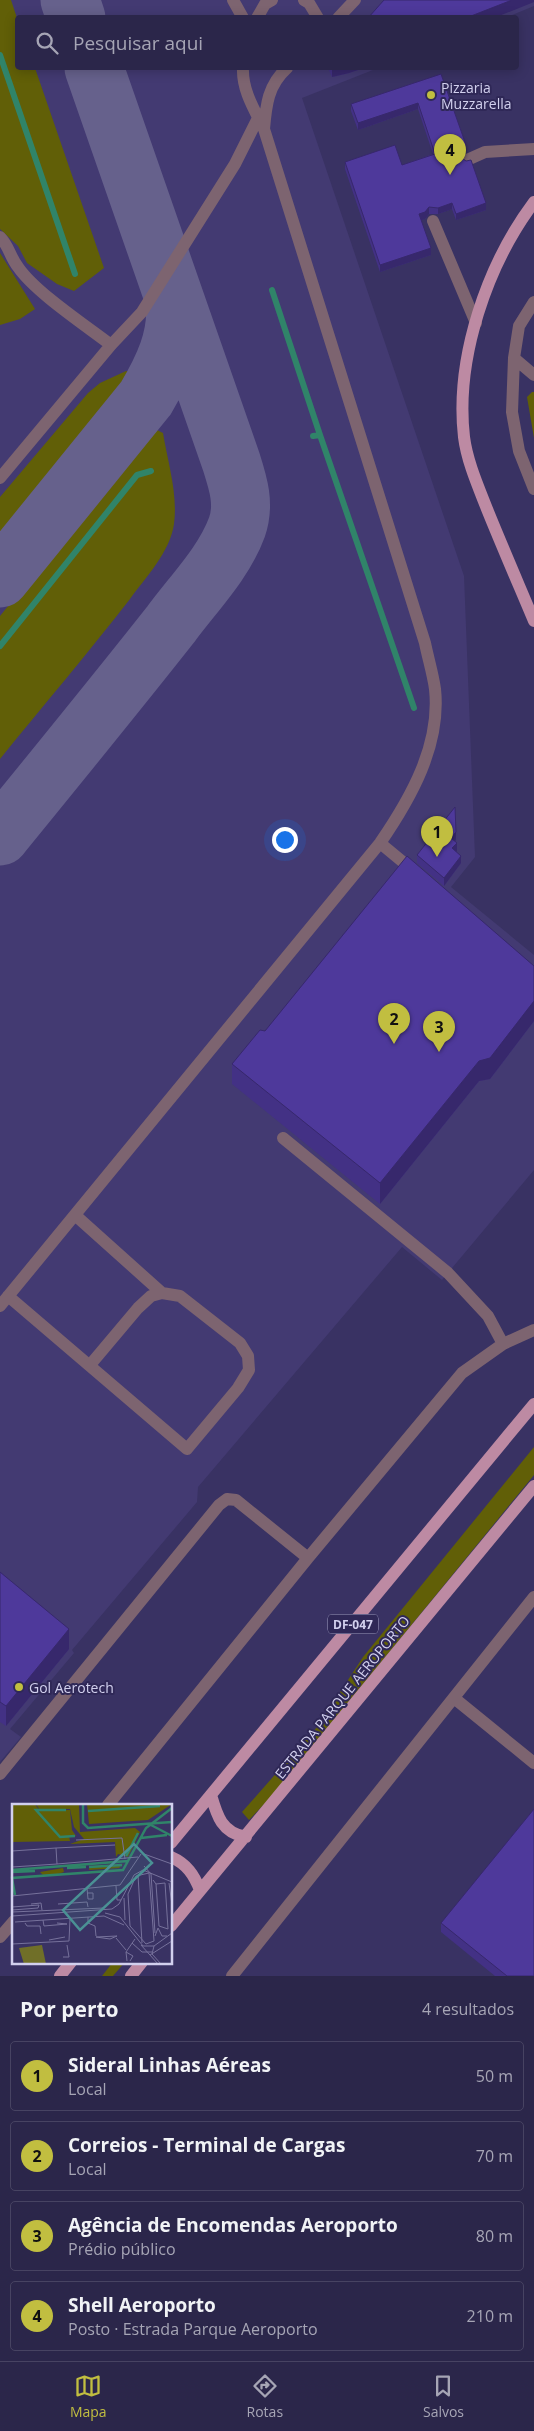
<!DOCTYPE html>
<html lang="pt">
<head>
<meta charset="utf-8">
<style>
	body { margin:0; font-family:"Open Sans",sans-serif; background:#373254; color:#f1f3f6 }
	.you { position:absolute; left:284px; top:839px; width:18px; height:18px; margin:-12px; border:4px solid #fff; border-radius:50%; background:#1a73e8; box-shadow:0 0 0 8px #1a73e833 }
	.badge { display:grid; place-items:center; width:32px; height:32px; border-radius:50%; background:#c1be40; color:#111; font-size:16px; font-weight:700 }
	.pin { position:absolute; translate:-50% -41px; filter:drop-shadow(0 1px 2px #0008) }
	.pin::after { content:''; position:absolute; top:26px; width:18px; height:15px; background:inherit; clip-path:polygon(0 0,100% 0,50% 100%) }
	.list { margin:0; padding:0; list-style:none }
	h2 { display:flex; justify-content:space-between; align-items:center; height:65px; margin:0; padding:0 20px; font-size:21px }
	h2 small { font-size:16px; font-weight:400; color:#a6a5b5 }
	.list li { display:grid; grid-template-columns:32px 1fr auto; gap:15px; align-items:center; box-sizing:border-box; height:70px; margin:0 10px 10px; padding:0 10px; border:1px solid #474362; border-radius:5px }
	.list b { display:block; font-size:19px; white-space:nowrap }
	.list p { margin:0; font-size:16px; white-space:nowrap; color:#a6a5b5 }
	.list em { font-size:16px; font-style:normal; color:#a6a5b5 }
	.icon { flex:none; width:28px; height:28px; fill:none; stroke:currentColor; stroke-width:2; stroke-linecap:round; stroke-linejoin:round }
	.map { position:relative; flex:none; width:534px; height:1976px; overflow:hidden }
	.search { position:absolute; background:#2b264a; box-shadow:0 2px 12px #0003; left:15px; right:15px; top:15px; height:55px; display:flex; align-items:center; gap:12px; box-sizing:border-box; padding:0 18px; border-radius:5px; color:#a6a5b5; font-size:19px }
	.sheet { height:385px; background:#2b264a }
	nav { display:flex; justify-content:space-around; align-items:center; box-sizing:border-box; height:70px; border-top:1px solid #474362; background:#2b264a; font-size:14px; color:#a6a5b5 }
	nav a { display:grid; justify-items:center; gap:2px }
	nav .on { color:#c1be40 }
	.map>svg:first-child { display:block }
	.built { fill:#433a72 }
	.green { fill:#615f07 }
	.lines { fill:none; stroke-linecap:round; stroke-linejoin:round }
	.stream { stroke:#308469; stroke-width:6 }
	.taxiway { stroke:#66618c; stroke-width:59 }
	.minor { stroke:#7d6470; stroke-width:12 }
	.major { stroke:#bd8aa3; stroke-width:12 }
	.wall { fill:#433185 }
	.shaded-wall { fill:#37286c }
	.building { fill:#4e399b; stroke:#37286c }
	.poi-dot { fill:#c1be40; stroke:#2f2857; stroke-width:2 }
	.labels { text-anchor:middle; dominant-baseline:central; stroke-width:4; stroke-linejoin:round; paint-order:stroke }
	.shield { fill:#2f2857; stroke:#a19ec1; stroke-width:1 }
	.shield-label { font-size:12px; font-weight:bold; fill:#d2d0ee }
	.poi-label { font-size:14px; fill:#d2d0ee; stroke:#2f2857; text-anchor:start }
	.street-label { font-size:14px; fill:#d2d0ee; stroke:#2f2857 }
	.inset-river { fill:none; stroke:#308469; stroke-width:2.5 }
	.inset-road { fill:none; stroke:#76719b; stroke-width:1 }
	.view { fill:#4a9194; fill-opacity:0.15; stroke:#4a9194; stroke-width:2.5 }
	.inset-edge { fill:none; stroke:#d2d0ee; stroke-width:2.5 }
</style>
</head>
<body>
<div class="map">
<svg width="534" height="1976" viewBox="0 0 534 1976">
	<rect width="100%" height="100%" fill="#393263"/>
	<path class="built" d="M 0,0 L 534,0 L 534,6 L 505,18 L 18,18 L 18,68 L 378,68 L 302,98 L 464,576 L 475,857 L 451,887 L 534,955 L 534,1170 L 442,1280 L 402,1247 L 198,1487 L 197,1502 L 72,1650 L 74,1653 L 10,1729 L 21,1737 L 0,1762 Z"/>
	<path class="green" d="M 0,0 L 11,0 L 17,18 L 18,68 L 35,68 L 104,268 L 74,291 L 57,284 L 27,263 L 18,246 L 0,229 Z
		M 0,253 L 35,309 L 20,319 L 0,325 Z
		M 126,371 L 135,374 L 141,382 L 6,553 L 0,555 L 0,497 L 88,393 L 100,383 Z
		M 532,392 L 534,392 L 534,438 L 527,397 Z
		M 157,430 L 163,433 C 168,463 178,494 174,524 C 170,552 146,577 130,599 C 88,653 43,706 0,759 L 0,616 L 148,434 Z
		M 534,1447 L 534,1475 L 270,1798 L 249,1820 L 242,1812 L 318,1726 L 363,1657 Z
		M 113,1962 L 125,1962 L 113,1976 L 102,1976 Z"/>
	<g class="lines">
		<path class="stream" d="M 0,55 L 75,274
			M 272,290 L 320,435
			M 313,436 L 320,435 L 414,708
			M 0,646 L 137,475 L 151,471"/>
		<path class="taxiway" d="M 70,0 L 76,18
			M 0,578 L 146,398 C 163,369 179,337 175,302
			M 0,836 C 57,766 115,695 171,624 C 193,594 224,563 237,527 C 245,504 238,483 231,461 L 94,68"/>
		<path class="minor" d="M 233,0 L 243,18
			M 304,0 L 309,3 L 318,18
			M 257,18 L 265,4 L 272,0
			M 338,18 L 355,0
			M 264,129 C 266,105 268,85 287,68
			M 467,160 L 485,152 L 534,149
			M 433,221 L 476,323
			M 0,237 C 9,246 10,257 18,267 C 35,292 85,325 111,345
			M 534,302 L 519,326 L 514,358 L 512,412 L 519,451 L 534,489
			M 514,358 L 534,375
			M 0,478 L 111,345 L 142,312 L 235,164 L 258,118
			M 380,843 L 415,872
			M 283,1138 L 448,1273 L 488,1316 L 503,1344
			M 75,1215 L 162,1293
			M 8,1296 L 187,1449 L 238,1388 L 249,1370 L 248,1356 L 240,1343 L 180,1296 L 162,1293 L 151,1296 L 138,1308 L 90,1365
			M 0,1306 L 380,843 C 411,798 441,745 435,689 C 433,674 428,658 425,643 L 264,129 C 254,109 242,90 243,68
			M 454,1698 L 534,1763
			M 0,1774 L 219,1505 L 227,1499 L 236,1500 L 308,1558
			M 108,1805 L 308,1558 L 462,1373 L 503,1344 L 534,1330
			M 0,1937 L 14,1921
			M 232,1976 L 534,1597"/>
		<path class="major" d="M 534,202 C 487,265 455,358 464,437 C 467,461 478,486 487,509 C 502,546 518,583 534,621
			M 211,1795 C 217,1816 222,1833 246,1837
			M 171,1843 L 534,1404
			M 171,1857 C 187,1864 194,1875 200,1890
			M 171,1926 L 534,1486
			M 60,1976 L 71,1962
			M 131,1976 L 142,1962"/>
	</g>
	<path class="wall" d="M 328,68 L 364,68 L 349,73 L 332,77 Z
		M 441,74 L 466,152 L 460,156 L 460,157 L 486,210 L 456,220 L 452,209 L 438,214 L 429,214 L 425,219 L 421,220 L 431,255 L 380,272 L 345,169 L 345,162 L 402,165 L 433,154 L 418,109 L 358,130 L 351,111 L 351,104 Z
		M 456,840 L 455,842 L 457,851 L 456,852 L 461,863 L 444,886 L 417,863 L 417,855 Z
		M 534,966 L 534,1021 L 490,1079 L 479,1081 L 380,1204 L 232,1084 L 232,1064 L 265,1031 Z
		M 0,1572 L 69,1649 L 6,1726 L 0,1722 Z
		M 441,1923 L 534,1976 L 495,1976 L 441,1932 Z"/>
	<path class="shaded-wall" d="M 512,0 L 534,0 L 534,2 L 494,18 L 466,18 Z
		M 332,68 L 364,68 L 349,73 L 332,77 Z
		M 418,103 L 418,109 L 358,130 L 358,123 Z
		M 466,145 L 466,152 L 460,156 L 459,163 L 460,149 Z
		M 452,203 L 452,209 L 438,214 L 438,208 Z
		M 486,203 L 486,210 L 456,220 L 456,214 Z
		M 429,207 L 429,214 L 425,219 L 419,221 L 419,214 Z
		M 431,248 L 431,255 L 380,272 L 380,265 Z
		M 456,832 L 456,840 L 451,846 L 451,838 Z
		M 457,843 L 457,851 L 452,856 L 452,848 Z
		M 461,856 L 461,863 L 444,886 L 444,878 Z
		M 534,1001 L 534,1021 L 490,1079 L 479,1081 L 380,1204 L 380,1183 L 479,1061 Z
		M 69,1629 L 69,1649 L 6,1726 L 6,1706 Z"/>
	<path class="building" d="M 384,0 L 512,0 L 466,18 L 368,18 Z
		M 441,74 L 466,145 L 460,149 L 459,156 L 466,161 L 471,160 L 486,203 L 456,214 L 452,203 L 438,208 L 429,207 L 425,212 L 419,214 L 431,248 L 380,265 L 345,162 L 395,145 L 402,165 L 435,154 L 418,103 L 358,123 L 351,104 Z
		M 455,807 L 456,832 L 451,838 L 457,843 L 452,848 L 461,856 L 444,878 L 417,855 Z
		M 407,856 L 534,966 L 534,1001 L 490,1058 L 479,1061 L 380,1183 L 232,1064 L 260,1030 L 265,1031 Z
		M 0,1572 L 69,1629 L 6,1706 L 0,1702 Z
		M 534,1809 L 534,1976 L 507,1976 L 441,1923 Z"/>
	<g class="poi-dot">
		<circle cx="431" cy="95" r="5"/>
		<circle cx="19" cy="1687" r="5"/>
	</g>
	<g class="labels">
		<rect class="shield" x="328" y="1614.5" width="50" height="19" rx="4"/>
		<g class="shield-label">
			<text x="353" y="1624">DF-047</text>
		</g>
		<g class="poi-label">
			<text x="441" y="87">Pizzaria<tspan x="441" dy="16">Muzzarella</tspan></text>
			<text x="29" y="1687">Gol Aerotech</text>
		</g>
		<g class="street-label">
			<text transform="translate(342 1697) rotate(-51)">ESTRADA PARQUE AEROPORTO</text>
		</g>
	</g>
	<g transform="translate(12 1804)">
		<rect width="160" height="160" fill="#393263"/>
		<path d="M 0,0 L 23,0 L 27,6 L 58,6 L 60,26 L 64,32 L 57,32 L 58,37 L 0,38 ZM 24,0 L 67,0 L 68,28 L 123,24 L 128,28 L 116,53 L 106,50 L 104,53 L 103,38 L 58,40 L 72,35 L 62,23 L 58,5 L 27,5 ZM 75,0 L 160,0 L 136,16 L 77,20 ZM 111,60 L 107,64 L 77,66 L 78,62 ZM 51,64 L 52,68 L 46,70 L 31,71 L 28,68 Z" fill="#615f07"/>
		<path d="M 30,141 L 34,160 L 12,160 L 7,144 Z" fill="#706f28"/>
		<path class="inset-river" d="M 71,0 L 71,19 L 76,24 L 160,18M 54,6 L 24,6 L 48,33 L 63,32M 76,7 L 148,2M 139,21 L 160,32M 129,34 L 155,31M 114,52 L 126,29M 77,63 L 110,61M 55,64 L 74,63M 0,66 L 116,57M 0,68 L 23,67M 3,91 L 0,74 L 111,66 L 134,24 L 160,4"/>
		<path class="inset-road" d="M 64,36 L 110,34 L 113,55M 44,44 L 103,41M 0,47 L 44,44 L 45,60 L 126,53M 132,50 L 160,60M 132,62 L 139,70 L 143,129M 0,63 L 45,60M 137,69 L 142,137 L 134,140 L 118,122 L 116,90 L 124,72 ZM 126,71 L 130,139M 141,76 L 144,80 L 153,79 L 156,125 L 147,122 L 144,80M 157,79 L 160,101M 104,82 L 105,96 L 109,96M 75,84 L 76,95 L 81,95 L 81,89 L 76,89M 0,92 L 108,81 L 129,50M 112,94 L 113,116M 19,100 L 29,99 L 30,106M 46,100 L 75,98 L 76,103M 0,103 L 27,101M 0,106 L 26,104 L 27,101M 0,108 L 92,104M 93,109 L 108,113 L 131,142 L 142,142 L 160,129M 0,112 L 100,105 L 107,100 L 122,71 L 131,66 L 160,78M 76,113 L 76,119 L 83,122 L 84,132M 31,116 L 32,122 L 55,120 L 45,119M 3,118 L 92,112 L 112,121M 13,119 L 15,122 L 28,122 L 29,130M 105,132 L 98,135 L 84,133 ZM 143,132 L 146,124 L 150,132 L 155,132M 104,134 L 114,146M 37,136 L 53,133M 120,139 L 130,148 L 140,148M 0,140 L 57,137 L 58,115M 129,141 L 146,160M 142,142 L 140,150 L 149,160M 114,148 L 123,135M 138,151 L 160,137M 51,153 L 57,153 L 55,141M 115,157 L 114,148 L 121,152 L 118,157"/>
		<path class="view" d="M 122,40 L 140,59 L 68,126 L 51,106 Z"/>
		<rect width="160" height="160" class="inset-edge"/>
	</g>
</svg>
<div class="you"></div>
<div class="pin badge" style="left:437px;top:857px">1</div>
<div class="pin badge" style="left:394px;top:1044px">2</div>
<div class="pin badge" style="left:439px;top:1052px">3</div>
<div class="pin badge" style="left:450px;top:175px">4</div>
<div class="search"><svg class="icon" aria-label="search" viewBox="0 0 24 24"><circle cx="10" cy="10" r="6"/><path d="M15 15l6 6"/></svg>Pesquisar aqui</div>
</div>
<section class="sheet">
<h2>Por perto<small>4 resultados</small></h2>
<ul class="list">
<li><span class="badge">1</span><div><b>Sideral Linhas Aéreas</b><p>Local</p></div><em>50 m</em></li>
<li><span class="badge">2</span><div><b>Correios - Terminal de Cargas</b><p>Local</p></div><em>70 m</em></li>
<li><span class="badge">3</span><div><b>Agência de Encomendas Aeroporto</b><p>Prédio público</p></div><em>80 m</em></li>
<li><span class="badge">4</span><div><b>Shell Aeroporto</b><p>Posto · Estrada Parque Aeroporto</p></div><em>210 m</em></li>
</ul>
</section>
<nav>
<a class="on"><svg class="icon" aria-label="map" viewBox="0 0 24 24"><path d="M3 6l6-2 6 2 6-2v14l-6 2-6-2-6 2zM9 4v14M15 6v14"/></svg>Mapa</a>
<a><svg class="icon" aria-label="directions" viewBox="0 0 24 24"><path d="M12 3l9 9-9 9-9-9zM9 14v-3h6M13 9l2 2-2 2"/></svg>Rotas</a>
<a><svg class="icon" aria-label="saved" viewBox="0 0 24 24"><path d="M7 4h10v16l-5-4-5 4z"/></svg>Salvos</a>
</nav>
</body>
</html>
